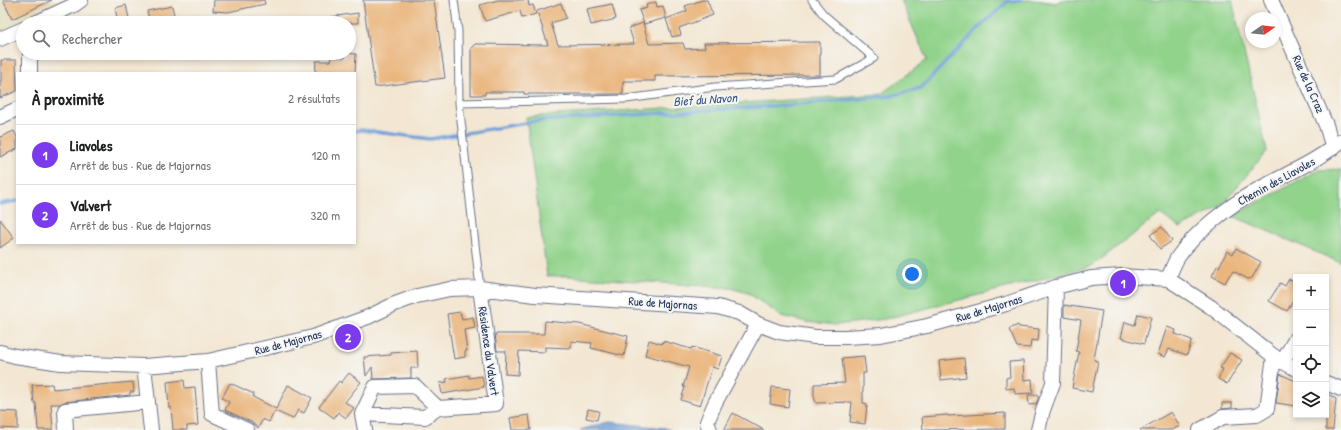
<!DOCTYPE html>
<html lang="fr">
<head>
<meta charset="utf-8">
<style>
	body { margin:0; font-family:"Patrick Hand",sans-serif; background:#f2f2f2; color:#202124 }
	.controls { position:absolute; right:12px; bottom:12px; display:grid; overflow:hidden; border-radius:0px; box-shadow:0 2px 6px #0003 }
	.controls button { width:36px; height:36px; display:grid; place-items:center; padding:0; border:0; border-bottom:1px solid #e0e0e0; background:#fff; color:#202124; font:20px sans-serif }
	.compass { position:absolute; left:1245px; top:12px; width:36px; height:36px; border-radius:50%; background:#fff; box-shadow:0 2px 6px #0003; rotate:76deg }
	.you { position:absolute; left:912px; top:274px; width:14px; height:14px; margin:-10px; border:3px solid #fff; border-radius:50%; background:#1a73e8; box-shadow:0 0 0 6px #1a73e833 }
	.badge { display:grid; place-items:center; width:26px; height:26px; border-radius:50%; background:#7c3aed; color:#fff; font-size:13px; font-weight:700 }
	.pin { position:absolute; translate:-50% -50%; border:2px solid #fff; box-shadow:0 1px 4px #0006 }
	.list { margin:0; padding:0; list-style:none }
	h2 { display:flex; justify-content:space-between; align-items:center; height:52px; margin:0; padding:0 16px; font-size:17px }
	h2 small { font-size:13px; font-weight:400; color:#757577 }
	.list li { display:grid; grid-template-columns:26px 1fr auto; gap:12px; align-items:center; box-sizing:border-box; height:60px; padding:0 16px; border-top:1px solid #e0e0e0 }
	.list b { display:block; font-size:15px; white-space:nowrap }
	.list p { margin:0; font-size:13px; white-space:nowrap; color:#757577 }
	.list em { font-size:13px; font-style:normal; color:#757577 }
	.icon { flex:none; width:22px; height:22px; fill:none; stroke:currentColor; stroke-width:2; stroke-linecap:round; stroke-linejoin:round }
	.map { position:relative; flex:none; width:1341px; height:430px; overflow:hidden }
	.search { position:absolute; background:#fff; box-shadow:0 2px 6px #0003; left:16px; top:16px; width:340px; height:44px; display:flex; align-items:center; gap:10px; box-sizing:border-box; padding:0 14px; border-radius:22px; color:#757577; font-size:15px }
	.panel { position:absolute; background:#fff; box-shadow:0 2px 6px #0003; left:16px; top:72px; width:340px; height:172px; border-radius:0px }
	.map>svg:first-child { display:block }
	.built { fill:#e1dcba }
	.green { fill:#91d38b; stroke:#568174 }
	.water { fill:#6e9fd8; stroke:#44679b }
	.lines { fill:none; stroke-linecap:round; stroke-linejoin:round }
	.stream { stroke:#6e9fd8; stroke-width:3.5 }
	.building { fill:#eab67e }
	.lane-casing { stroke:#676f87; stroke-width:9 }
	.street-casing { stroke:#676f87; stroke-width:16 }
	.lane { stroke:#fff; stroke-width:7 }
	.street { stroke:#fff; stroke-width:14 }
	.labels { text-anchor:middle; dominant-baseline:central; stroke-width:4; stroke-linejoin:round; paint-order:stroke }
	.street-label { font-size:12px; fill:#1b2f5e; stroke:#f6f6f2 }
	.water-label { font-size:13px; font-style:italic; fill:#385689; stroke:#f6f6f2 }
</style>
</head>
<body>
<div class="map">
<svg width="1341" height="430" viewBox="0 0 1341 430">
	<rect width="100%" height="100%" fill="#f6f6f2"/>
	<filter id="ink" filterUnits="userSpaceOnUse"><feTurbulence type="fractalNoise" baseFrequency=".025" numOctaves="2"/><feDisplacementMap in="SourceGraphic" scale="8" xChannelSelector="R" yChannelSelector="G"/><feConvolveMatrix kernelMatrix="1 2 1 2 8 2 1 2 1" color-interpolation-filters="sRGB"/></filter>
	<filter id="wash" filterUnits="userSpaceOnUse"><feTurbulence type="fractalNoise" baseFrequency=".012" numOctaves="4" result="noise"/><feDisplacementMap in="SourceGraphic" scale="16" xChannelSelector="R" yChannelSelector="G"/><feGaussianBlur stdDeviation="0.9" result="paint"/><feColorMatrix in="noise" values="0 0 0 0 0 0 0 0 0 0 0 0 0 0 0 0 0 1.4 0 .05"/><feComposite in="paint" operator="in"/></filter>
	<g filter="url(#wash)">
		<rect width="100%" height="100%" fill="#f3e7d3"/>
		<path class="built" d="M 0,0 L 72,0 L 0,33 Z"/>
		<path class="green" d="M 901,0 L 1036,0 L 1055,3 L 1062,0 L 1232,0 L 1267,151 L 1220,207 L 1180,228 L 1160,214 L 1092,266 L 885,319 L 837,325 L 807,322 L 781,316 L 748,293 L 730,288 L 568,276 L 547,276 L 526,117 L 881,94 L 927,60 Z
			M 1341,169 L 1341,263 L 1233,216 L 1318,170 Z"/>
		<path class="water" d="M 609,422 L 665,428 L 670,430 L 580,430 Z"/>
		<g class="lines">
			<path class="stream" d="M 355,131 L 362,130 L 430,139 L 538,121 L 790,105 L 891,96 L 921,88 L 979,28 L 1008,1 L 1021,0
				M 0,204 L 17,201"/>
		</g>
		<g id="blocks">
			<path class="building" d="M 3,0 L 52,0 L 12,19 Z
				M 214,0 L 264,0 L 265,4 L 228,12 L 213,11 Z
				M 363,0 L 434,0 L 445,78 L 375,87 Z
				M 498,0 L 528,0 L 529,6 L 533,5 L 536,14 L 522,18 L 520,11 L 485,21 L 480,5 Z
				M 702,0 L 707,0 L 713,15 L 679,28 L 681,35 L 672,37 L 666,19 L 687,11 L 685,6 Z
				M 656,2 L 657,7 L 663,6 L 666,18 L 644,24 L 639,10 L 647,8 L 646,5 Z
				M 561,3 L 566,18 L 551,23 L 558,45 L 634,44 L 629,28 L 643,23 L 649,44 L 683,43 L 685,49 L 705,48 L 704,43 L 820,42 L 820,75 L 655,76 L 655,81 L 623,81 L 623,94 L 524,94 L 524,92 L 485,92 L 485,95 L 471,95 L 471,48 L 475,44 L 548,45 L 537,11 Z
				M 612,4 L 616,19 L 591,25 L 587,9 Z
				M 126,5 L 130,23 L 118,23 L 115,8 Z
				M 172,6 L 176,23 L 150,23 L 147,11 Z
				M 358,13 L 358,23 L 330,23 L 330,17 Z
				M 345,53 L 356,54 L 355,73 L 315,73 L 316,61 L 330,61 L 331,57 L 345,58 Z
				M 1,60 L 16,60 L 17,91 L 0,98 L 0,81 L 1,81 Z
				M 14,131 L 17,137 L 17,149 L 0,157 L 0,137 Z
				M 0,219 L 14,238 L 0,248 Z
				M 1162,227 L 1172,241 L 1160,249 L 1150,235 Z
				M 1236,248 L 1261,262 L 1252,278 L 1248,279 L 1233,271 L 1231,274 L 1230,274 L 1225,283 L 1212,276 L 1217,266 L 1219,267 L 1227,251 L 1233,254 Z
				M 1289,279 L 1296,283 L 1296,295 L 1287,311 L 1269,301 L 1280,283 L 1285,286 Z
				M 1064,305 L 1102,311 L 1094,360 L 1098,361 L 1092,392 L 1072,388 L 1079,352 L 1076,351 L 1081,320 L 1064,317 Z
				M 460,312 L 462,319 L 473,317 L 475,328 L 464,330 L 467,351 L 465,351 L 465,357 L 454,359 L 447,314 Z
				M 1138,314 L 1151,317 L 1144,344 L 1121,338 L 1125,322 L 1135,325 Z
				M 545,321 L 579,324 L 628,336 L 624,356 L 591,348 L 592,343 L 571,341 L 571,348 L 545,347 L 545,352 L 519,351 L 518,375 L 505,374 L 506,351 L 497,351 L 495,334 L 544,334 Z
				M 1018,325 L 1019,327 L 1039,329 L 1038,341 L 1031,340 L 1030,348 L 1017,347 L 1009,329 Z
				M 1167,327 L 1176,330 L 1175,334 L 1192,340 L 1187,355 L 1169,349 L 1165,357 L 1158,354 Z
				M 649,340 L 662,344 L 663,341 L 691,349 L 692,347 L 722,356 L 718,369 L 712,367 L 700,406 L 681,400 L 685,387 L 683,387 L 689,367 L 645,355 Z
				M 417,351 L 418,368 L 411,368 L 411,378 L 373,379 L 372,367 L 366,376 L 364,357 L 391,355 L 391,353 Z
				M 1230,353 L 1242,360 L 1227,384 L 1218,379 L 1223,369 L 1220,368 Z
				M 864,356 L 866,373 L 863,373 L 863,403 L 867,404 L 865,424 L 850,422 L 852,402 L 816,403 L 814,396 L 814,384 L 845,383 L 842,358 Z
				M 964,358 L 966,377 L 941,380 L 939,361 Z
				M 1023,361 L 1024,380 L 1032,379 L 1033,393 L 1015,394 L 1014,388 L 1006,389 L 1006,378 L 1010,377 L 1009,362 Z
				M 349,373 L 361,382 L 345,402 L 354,408 L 346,418 L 338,412 L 334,418 L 319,407 L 339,381 L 341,383 Z
				M 1280,374 L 1296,381 L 1296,406 L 1276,403 Z
				M 469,375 L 469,378 L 482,376 L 484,387 L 442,394 L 440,383 L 447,382 L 446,379 Z
				M 184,380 L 185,388 L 195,387 L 198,425 L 187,426 L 187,430 L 173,430 L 171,407 L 169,408 L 167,382 Z
				M 133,382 L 134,392 L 130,392 L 130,395 L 64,402 L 60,404 L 51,404 L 53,430 L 38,430 L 36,403 L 34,403 L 32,385 L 52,384 L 53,389 Z
				M 230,383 L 254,394 L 253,397 L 276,409 L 288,385 L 312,398 L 304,413 L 298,410 L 293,419 L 275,411 L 269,422 L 263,419 L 258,428 L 251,422 L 225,410 L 229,402 L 222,398 Z
				M 772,387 L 790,389 L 788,407 L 770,404 Z
				M 1326,393 L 1336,399 L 1333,430 L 1326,430 Z
				M 1028,395 L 1038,395 L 1038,399 L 1036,404 L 1029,405 Z
				M 1222,403 L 1232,403 L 1232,408 L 1222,409 Z
				M 588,409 L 599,411 L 597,420 L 586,418 Z
				M 0,411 L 18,412 L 18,429 L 0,428 Z
				M 1171,412 L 1180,426 L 1172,430 L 1140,430 Z
				M 733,413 L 764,430 L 724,430 Z
				M 1005,413 L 1005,429 L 923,430 L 922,417 L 948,415 L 948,416 Z
				M 529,415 L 531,430 L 512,430 L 510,418 Z"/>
		</g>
	</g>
	<g filter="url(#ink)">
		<use href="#blocks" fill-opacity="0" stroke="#676f87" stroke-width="1"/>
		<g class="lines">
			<defs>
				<path id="lane" d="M 454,0 L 458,31 L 459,103 L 480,288
					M 459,103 L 626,99 L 715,87 L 836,79 L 874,58 L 824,15 L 812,0"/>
				<path id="street" d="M 1271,0 L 1326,125 L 1333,148
					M 35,23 L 74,5 L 81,0
					M 0,39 L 23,29
					M 30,53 L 30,73
					M 0,117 L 17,109
					M 1168,279 C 1171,272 1174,263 1178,257 C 1195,232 1230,205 1257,190 C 1286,174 1316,162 1341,141
					M 0,352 L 15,356 L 61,363 L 144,366 L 208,361 L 313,337 L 368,317 L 395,304 L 417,296 L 450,289 L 480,288 L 535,295 L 718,307 L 739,313 L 758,324 L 779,332 L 815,337 L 846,337 L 881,335 L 927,326 L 1006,304 L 1056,287 L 1091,278 L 1121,276 L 1168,279 L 1211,307 L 1276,358 L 1296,369
					M 208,361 L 212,414 L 247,430
					M 1283,361 L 1296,338
					M 144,366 L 151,430
					M 1326,383 L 1341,389
					M 362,414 L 425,417 L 438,408
					M 66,430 L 65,410 L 148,402
					M 365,430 L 362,414 L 375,387 L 415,386 L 438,408 L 496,404 L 480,288
					M 710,430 L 707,422 L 715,403 L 758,324
					M 1038,430 L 1043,410 L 1053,383 L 1056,287
					M 1200,430 L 1223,417 L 1257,415 L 1267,409 L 1274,356"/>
			</defs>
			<use href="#lane" class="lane-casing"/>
			<use href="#street" class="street-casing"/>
			<use href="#lane" class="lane"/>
			<use href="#street" class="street"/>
		</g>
	</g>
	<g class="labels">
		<g class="street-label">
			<text transform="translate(1309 84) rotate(66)">Rue de la Craz</text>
			<text transform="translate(1276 181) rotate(-29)">Chemin des Liavoles</text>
			<text transform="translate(663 303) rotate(4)">Rue de Majornas</text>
			<text transform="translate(989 308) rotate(-17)">Rue de Majornas</text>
			<text transform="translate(288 342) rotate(-15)">Rue de Majornas</text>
			<text transform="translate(489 351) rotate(82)">Résidence du Valvert</text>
		</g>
		<g class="water-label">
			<text transform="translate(705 99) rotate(-4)">Bief du Navon</text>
		</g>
	</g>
</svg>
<div class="controls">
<button>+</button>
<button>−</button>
<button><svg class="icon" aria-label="locate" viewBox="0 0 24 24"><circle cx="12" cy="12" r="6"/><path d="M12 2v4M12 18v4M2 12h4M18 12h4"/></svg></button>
<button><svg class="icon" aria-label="layers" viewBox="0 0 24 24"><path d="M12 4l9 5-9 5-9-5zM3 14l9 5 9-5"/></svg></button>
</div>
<svg class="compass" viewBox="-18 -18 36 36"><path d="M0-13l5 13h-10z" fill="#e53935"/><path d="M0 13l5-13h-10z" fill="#757577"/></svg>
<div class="you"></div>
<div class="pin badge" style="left:1123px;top:283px">1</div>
<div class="pin badge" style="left:348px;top:337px">2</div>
<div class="search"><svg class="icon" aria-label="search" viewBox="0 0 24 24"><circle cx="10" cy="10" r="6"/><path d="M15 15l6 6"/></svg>Rechercher</div>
<section class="panel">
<h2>À proximité<small>2 résultats</small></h2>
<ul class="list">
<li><span class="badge">1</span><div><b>Liavoles</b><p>Arrêt de bus · Rue de Majornas</p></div><em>120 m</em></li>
<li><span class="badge">2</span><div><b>Valvert</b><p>Arrêt de bus · Rue de Majornas</p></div><em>320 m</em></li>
</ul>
</section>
</div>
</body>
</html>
